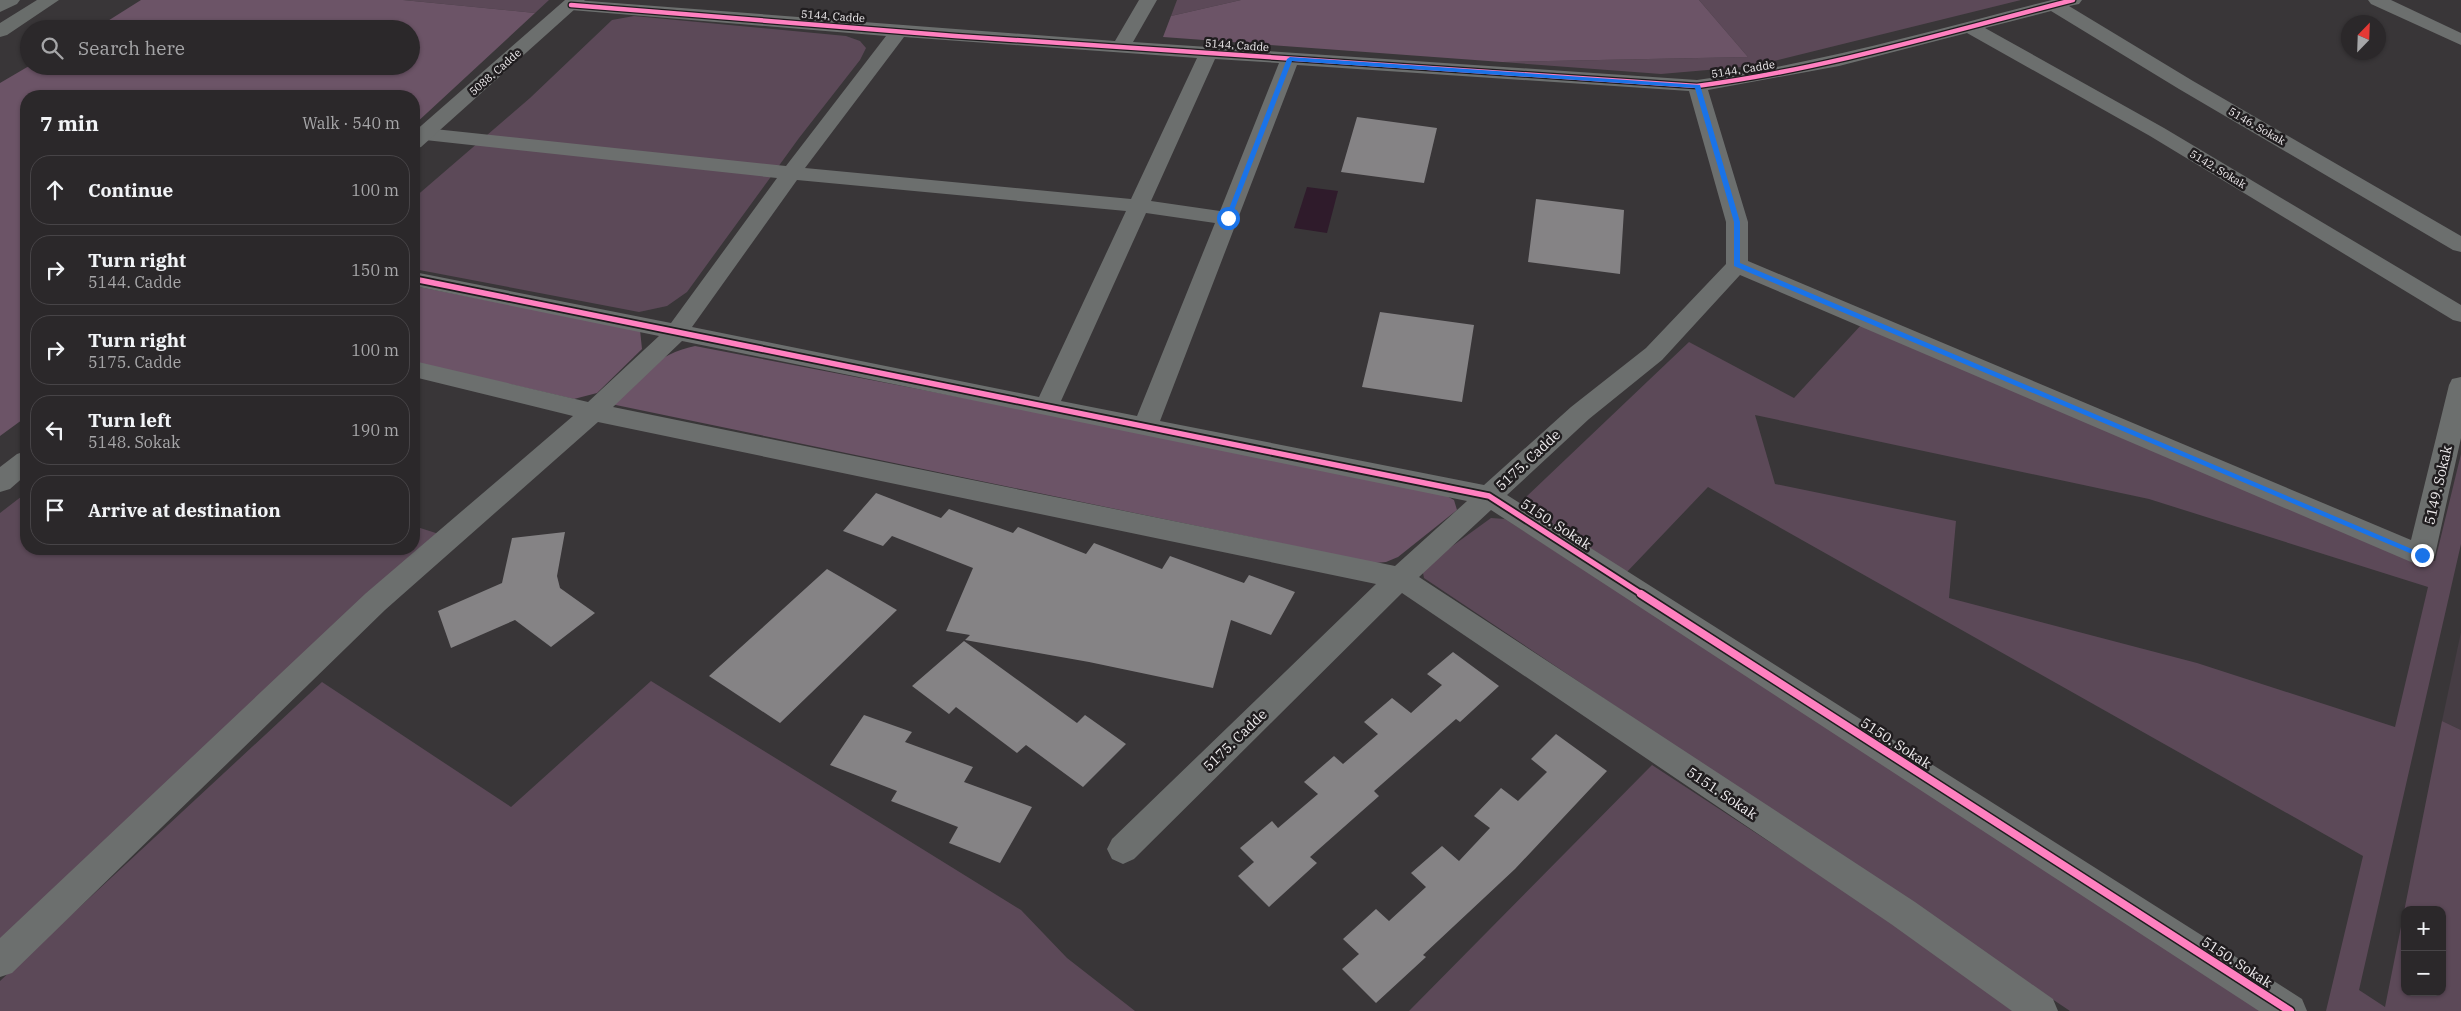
<!DOCTYPE html>
<html lang="en">
<head>
<meta charset="utf-8">
<style>
	body { margin:0; font-family:"IBM Plex Serif",serif; background:#373436; color:#f1f3f6 }
	.controls { position:absolute; right:15px; bottom:15px; display:grid; overflow:hidden; border-radius:10px; box-shadow:0 1px 4px #0004 }
	.controls button { width:45px; height:45px; display:grid; place-items:center; padding:0; border:0; border-bottom:1px solid #474447; background:#2b282a; color:#f1f3f6; font:25px sans-serif }
	.compass { position:absolute; left:2341px; top:15px; width:45px; height:45px; border-radius:50%; background:#2b282a; box-shadow:0 1px 4px #0004; rotate:23deg }
	.stop { position:absolute; width:15px; height:15px; margin:-11px; border:4px solid #1a73e8; border-radius:50%; background:#fff }
	.stop.end { background:#1a73e8; border-color:#fff; box-shadow:0 1px 5px #0008 }
	.list { margin:0; padding:0; list-style:none }
	h2 { display:flex; justify-content:space-between; align-items:center; height:65px; margin:0; padding:0 20px; font-size:21px }
	h2 small { font-size:16px; font-weight:400; color:#a6a6a8 }
	.list li { display:grid; grid-template-columns:32px 1fr auto; gap:15px; align-items:center; box-sizing:border-box; height:70px; margin:0 10px 10px; padding:0 10px; border:1px solid #474447; border-radius:20px }
	.list b { display:block; font-size:19px; white-space:nowrap }
	.list p { margin:0; font-size:16px; white-space:nowrap; color:#a6a6a8 }
	.list em { font-size:16px; font-style:normal; color:#a6a6a8 }
	.icon { flex:none; width:28px; height:28px; fill:none; stroke:currentColor; stroke-width:2; stroke-linecap:round; stroke-linejoin:round }
	.map { position:relative; flex:none; width:2461px; height:1011px; overflow:hidden }
	.search { position:absolute; background:#2b282a; box-shadow:0 1px 4px #0004; left:20px; top:20px; width:400px; height:55px; display:flex; align-items:center; gap:12px; box-sizing:border-box; padding:0 18px; border-radius:28px; color:#a6a6a8; font-size:19px }
	.panel { position:absolute; background:#2b282a; box-shadow:0 1px 4px #0004; left:20px; top:90px; width:400px; height:465px; border-radius:20px }
	.map>svg:first-child { display:block }
	.built { fill:#463d44 }
	.green { fill:#5c4958; fill-rule:evenodd }
	.forest { fill:#6c5467 }
	.water { fill:#2f1b2b }
	.building { fill:#858385 }
	.lines { fill:none; stroke-linecap:round; stroke-linejoin:round }
	.minor { fill:#6c6f6e; fill-rule:evenodd }
	.tertiary { fill:#6c6f6e; fill-rule:evenodd }
	.motorway { fill:#696d6b; fill-rule:evenodd }
	.cycleway-far2-casing { stroke:#201d1f; stroke-width:7 }
	.cycleway-far1-casing { stroke:#201d1f; stroke-width:9 }
	.cycleway-casing { stroke:#201d1f; stroke-width:11 }
	.cycleway-far2 { stroke:#ff80c0; stroke-width:4.5 }
	.cycleway-far1 { stroke:#ff80c0; stroke-width:5.5 }
	.cycleway { stroke:#ff80c0; stroke-width:8 }
	.route { fill:#1a73e8 }
	.labels { text-anchor:middle; dominant-baseline:central; stroke-width:5; stroke-linejoin:round; paint-order:stroke }
	.far-street-label { font-size:11px; fill:#f1eef0; stroke:#201d1f }
	.street-label { font-size:14px; fill:#f1eef0; stroke:#201d1f }
</style>
</head>
<body>
<div class="map">
<svg width="2461" height="1011" viewBox="0 0 2461 1011">
	<rect width="100%" height="100%" fill="#393638"/>
	<path class="built" d="M 2461,632 L 2461,730 L 2442,721 Z"/>
	<path class="green" d="M 403,0 L 549,0 L 535,13 Z
		M 1177,0 L 1241,0 L 1171,16 Z
		M 1699,0 L 2021,0 L 1754,66 L 1661,74 L 1502,62 L 1748,57 Z
		M 634,16 L 846,36 L 860,41 L 866,48 L 860,60 L 799,138 L 687,292 L 667,306 L 639,312 L 414,269 L 414,198 L 530,98 L 612,20 Z
		M 1862,324 L 2435,561 L 2461,454 L 2461,544 L 2359,990 L 2385,1007 L 2442,721 L 2461,730 L 2461,1011 L 2326,1011 L 2363,856 L 1708,487 L 1625,574 L 1523,507 L 1526,497 L 1689,342 L 1794,398 ZM 1755,415 L 2149,499 L 2428,587 L 2395,727 L 2197,663 L 1949,598 L 1956,521 L 1775,484 ZM 2405,910 L 2442,910 L 2442,992 L 2405,992 Z
		M 26,493 L 26,549 L 414,549 L 414,526 L 442,535 L 0,951 L 0,513 Z
		M 1491,518 L 1505,519 L 2271,1011 L 2070,1011 L 1424,578 L 1422,568 Z
		M 651,681 L 1021,910 L 1067,958 L 1135,1011 L 0,1011 L 0,981 L 322,682 L 511,807 Z
		M 1652,765 L 2028,1011 L 1409,1011 Z"/>
	<path class="forest" d="M 141,0 L 403,0 L 535,13 L 414,125 L 414,96 L 26,96 L 26,417 L 0,436 L 0,83 L 29,66 L 411,66 L 411,29 L 95,29 Z
		M 1241,0 L 1699,0 L 1748,57 L 1502,62 L 1163,37 L 1171,16 Z
		M 414,286 L 640,330 L 642,349 L 597,393 L 574,399 L 414,362 Z
		M 695,346 L 1432,488 L 1454,500 L 1457,510 L 1398,557 L 1386,562 L 1375,563 L 611,404 C 639,377 656,354 695,346 Z"/>
	<path class="water" d="M 1307,187 L 1338,191 L 1327,233 L 1294,228 Z"/>
	<path class="building" d="M 1357,117 L 1437,128 L 1424,183 L 1341,172 Z
		M 1536,199 L 1624,210 L 1620,274 L 1528,262 Z
		M 1380,312 L 1474,325 L 1462,402 L 1362,387 Z
		M 876,493 L 941,518 L 949,509 L 1013,533 L 1018,527 L 1086,554 L 1094,543 L 1162,569 L 1170,556 L 1244,583 L 1249,575 L 1295,592 L 1271,635 L 1231,620 L 1213,688 L 1089,662 L 965,640 L 970,635 L 946,631 L 973,568 L 892,536 L 883,546 L 843,531 Z
		M 565,532 L 557,576 L 560,588 L 595,613 L 551,647 L 515,620 L 451,648 L 438,611 L 502,583 L 512,538 Z
		M 827,569 L 897,610 L 780,723 L 709,676 Z
		M 964,641 L 1077,723 L 1085,715 L 1126,744 L 1083,787 L 1026,745 L 1017,753 L 956,707 L 949,714 L 912,686 Z
		M 1453,652 L 1499,686 L 1460,722 L 1456,719 L 1374,791 L 1379,796 L 1310,857 L 1317,863 L 1269,907 L 1238,876 L 1254,862 L 1240,848 L 1272,821 L 1278,828 L 1318,794 L 1304,782 L 1334,756 L 1343,764 L 1378,734 L 1364,722 L 1392,698 L 1411,713 L 1442,685 L 1427,674 Z
		M 864,715 L 912,732 L 905,742 L 973,767 L 964,782 L 1032,807 L 1000,863 L 949,843 L 958,827 L 891,801 L 897,791 L 830,765 Z
		M 1556,734 L 1607,771 L 1515,869 L 1423,955 L 1426,957 L 1376,1003 L 1342,969 L 1359,954 L 1343,939 L 1376,909 L 1389,921 L 1426,887 L 1411,873 L 1442,846 L 1459,861 L 1490,828 L 1474,816 L 1501,788 L 1518,801 L 1547,772 L 1531,759 Z"/>
	<g class="lines">
		<path class="minor" d="M 575,0 L 1115,41 L 1139,0 L 1157,0 L 1133,42 L 1697,80 C 1818,64 1934,30 2052,0 L 2082,0 L 2079,4 L 2069,6 L 2193,81 L 2461,236 L 2461,252 L 2453,250 L 2179,89 L 2051,11 L 1985,28 L 2164,128 L 2461,305 L 2461,322 L 2453,320 L 2150,136 L 1967,33 L 1839,66 L 1708,90 L 1748,222 L 1748,261 L 2411,540 L 2449,385 L 2452,379 L 2461,377 L 2461,438 L 2435,555 L 2431,562 L 2421,565 L 2411,562 L 1740,275 L 1662,360 L 1589,419 L 1507,495 L 2302,999 L 2307,1011 L 2259,1011 L 1491,510 L 1419,577 L 1915,902 L 2053,999 L 2058,1011 L 2012,1011 L 1891,924 L 1402,593 L 1134,859 L 1123,864 L 1112,859 L 1107,849 L 1112,839 L 1376,584 L 598,422 L 385,610 L 12,973 L 0,977 L 0,938 L 365,594 L 573,416 L 414,377 L 414,361 L 588,402 L 659,336 L 414,286 L 414,272 L 671,323 L 777,178 L 425,140 L 418,138 L 415,134 L 418,130 L 425,128 L 786,166 L 886,36 L 571,10 L 565,9 L 562,5 L 565,1 ZM 904,37 L 1197,58 L 1131,199 L 805,168 ZM 1215,59 L 1279,63 L 1220,211 L 1151,201 ZM 1297,65 L 1689,91 L 1726,222 L 1726,264 L 1646,348 L 1571,407 L 1484,485 L 1160,421 ZM 797,180 L 1126,211 L 1039,397 L 692,327 ZM 1146,213 L 1215,223 L 1137,416 L 1061,401 ZM 682,341 L 1467,501 L 1395,566 L 613,407 Z
			M 2368,0 L 2391,0 L 2461,33 L 2461,45 L 2371,4 Z"/>
		<path class="tertiary" d="M 565,0 L 585,0 L 421,147 L 414,149 L 414,132 Z
			M 26,451 L 26,475 L 10,489 L 0,492 L 0,467 L 17,454 Z"/>
		<path class="motorway" d="M 0,0 L 20,0 L 17,4 L 0,12 Z
			M 37,0 L 59,0 L 7,35 L 0,37 L 0,23 Z"/>
		<defs>
			<path id="cycleway-far2" d="M 571,5 L 955,36 L 1697,86 C 1825,69 1948,32 2073,0"/>
			<path id="cycleway-far1" d="M 414,279 L 1489,496 L 1643,595"/>
			<path id="cycleway" d="M 1641,594 L 2290,1011"/>
		</defs>
		<use href="#cycleway-far2" class="cycleway-far2-casing"/>
		<use href="#cycleway-far1" class="cycleway-far1-casing"/>
		<use href="#cycleway" class="cycleway-casing"/>
		<use href="#cycleway-far2" class="cycleway-far2"/>
		<use href="#cycleway-far1" class="cycleway-far1"/>
		<use href="#cycleway" class="cycleway"/>
	</g>
	<path class="route" d="M 1290,57 L 1700,85 L 1740,222 L 1740,263 L 2426,555 L 2422,558 L 2419,557 L 1734,266 L 1734,222 L 1695,88 L 1292,61 L 1231,218 L 1225,219 L 1287,59 Z"/>
	<g class="labels">
		<g class="far-street-label">
			<text transform="translate(833 16) rotate(4)">5144. Cadde</text>
			<text transform="translate(1237 45) rotate(4)">5144. Cadde</text>
			<text transform="translate(1743 69) rotate(-9)">5144. Cadde</text>
			<text transform="translate(495 72) rotate(-41)">5088. Cadde</text>
			<text transform="translate(2257 126) rotate(30)">5146. Sokak</text>
			<text transform="translate(2218 169) rotate(31)">5142. Sokak</text>
		</g>
		<g class="street-label">
			<text transform="translate(1528 460) rotate(-43)">5175. Cadde</text>
			<text transform="translate(2438 485) rotate(-77)">5149. Sokak</text>
			<text transform="translate(1556 524) rotate(33)">5150. Sokak</text>
			<text transform="translate(1235 740) rotate(-44)">5175. Cadde</text>
			<text transform="translate(1896 743) rotate(33)">5150. Sokak</text>
			<text transform="translate(1722 793) rotate(34)">5151. Sokak</text>
			<text transform="translate(2237 962) rotate(33)">5150. Sokak</text>
		</g>
	</g>
</svg>
<div class="controls">
<button>+</button>
<button>−</button>
</div>
<svg class="compass" viewBox="-18 -18 36 36"><path d="M0-13l5 13h-10z" fill="#e53935"/><path d="M0 13l5-13h-10z" fill="#a6a6a8"/></svg>
<div class="stop" style="left:1228px;top:218px"></div>
<div class="stop end" style="left:2422px;top:555px"></div>
<div class="search"><svg class="icon" aria-label="search" viewBox="0 0 24 24"><circle cx="10" cy="10" r="6"/><path d="M15 15l6 6"/></svg>Search here</div>
<section class="panel">
<h2>7 min<small>Walk · 540 m</small></h2>
<ul class="list">
<li><svg class="icon" aria-label="ahead" viewBox="0 0 24 24"><path d="M12 20V5M6 11l6-6 6 6"/></svg><div><b>Continue</b></div><em>100 m</em></li>
<li><svg class="icon" aria-label="right" viewBox="0 0 24 24"><path d="M7 20v-9h11M14 6l5 5-5 5"/></svg><div><b>Turn right</b><p>5144. Cadde</p></div><em>150 m</em></li>
<li><svg class="icon" aria-label="right" viewBox="0 0 24 24"><path d="M7 20v-9h11M14 6l5 5-5 5"/></svg><div><b>Turn right</b><p>5175. Cadde</p></div><em>100 m</em></li>
<li><svg class="icon" aria-label="left" viewBox="0 0 24 24"><path d="M17 20v-9H6M10 6l-5 5 5 5"/></svg><div><b>Turn left</b><p>5148. Sokak</p></div><em>190 m</em></li>
<li><svg class="icon" aria-label="arrive" viewBox="0 0 24 24"><path d="M6 21V4h12l-3 4 3 4H6"/></svg><div><b>Arrive at destination</b></div></li>
</ul>
</section>
</div>
</body>
</html>
